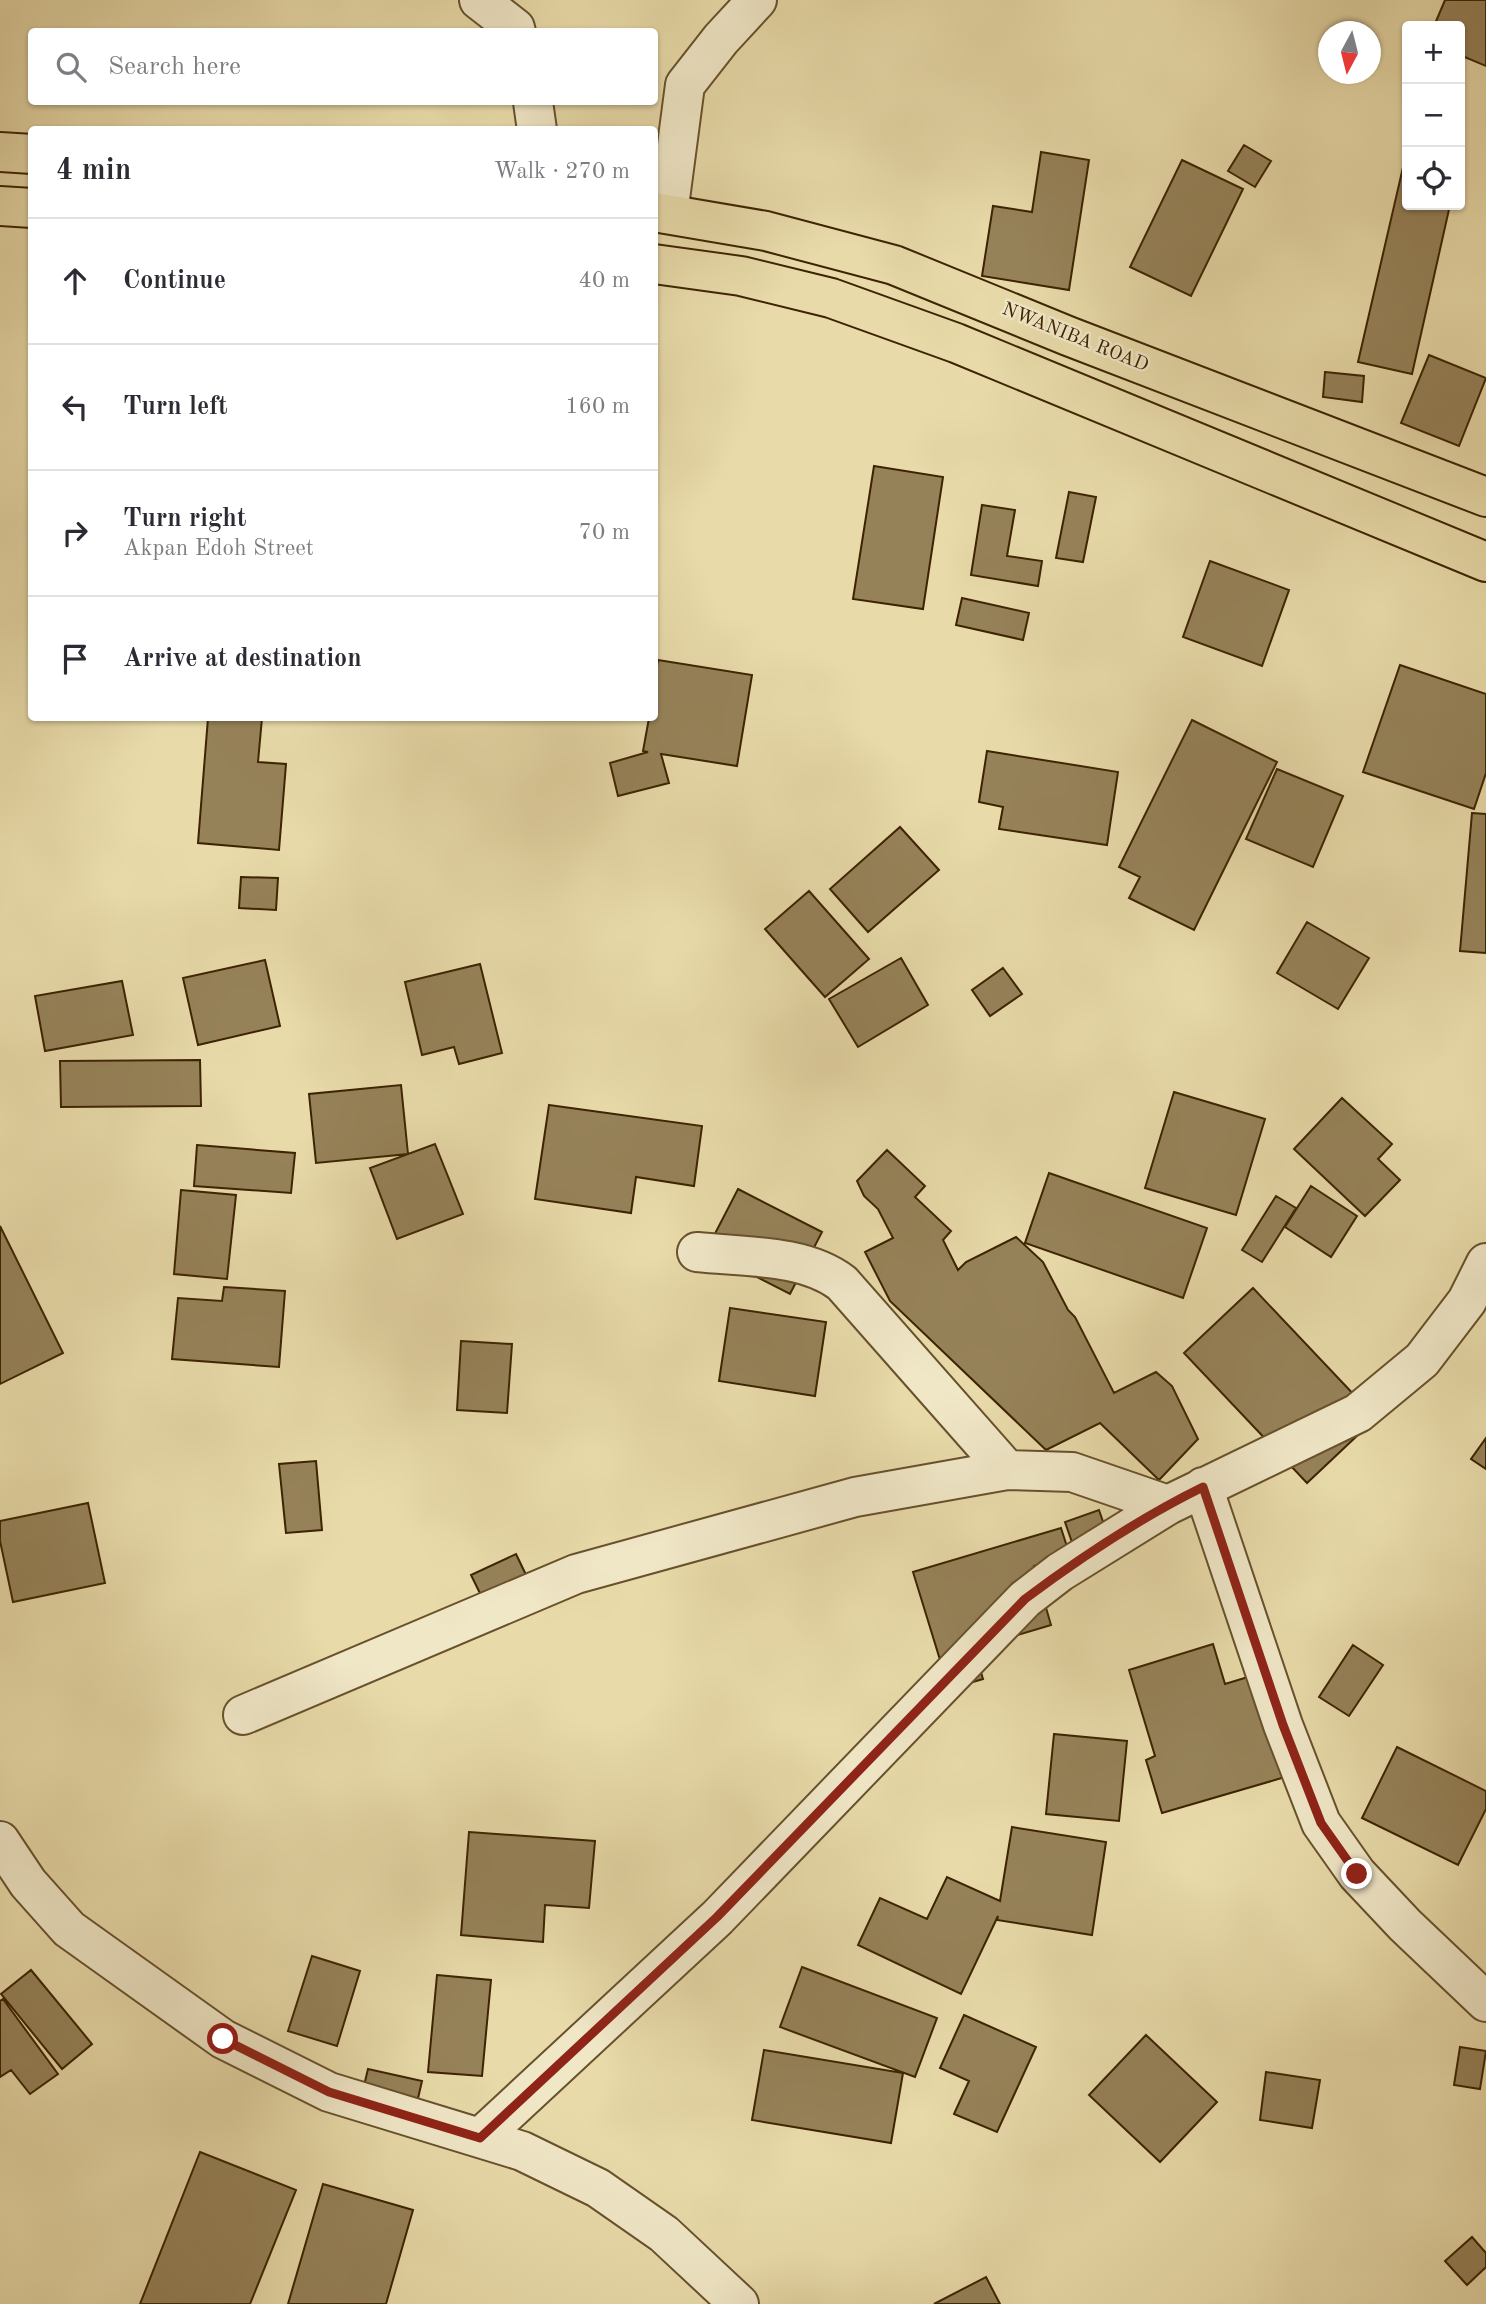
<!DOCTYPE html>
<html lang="en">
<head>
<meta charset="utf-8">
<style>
	body { margin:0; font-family:"Old Standard TT",serif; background:#f2f2f3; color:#2b2b33 }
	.controls { position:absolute; right:21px; top:21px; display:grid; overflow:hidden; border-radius:7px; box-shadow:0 2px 5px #0004 }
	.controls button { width:63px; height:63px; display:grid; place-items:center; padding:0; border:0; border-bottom:2px solid #e1e1e2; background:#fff; color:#2b2b33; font:35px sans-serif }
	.compass { position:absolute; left:1318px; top:21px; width:63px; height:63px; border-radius:50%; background:#fff; box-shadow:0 2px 5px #0004; rotate:187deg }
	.stop { position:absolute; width:21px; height:21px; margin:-16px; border:5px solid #8f2418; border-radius:50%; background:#fff }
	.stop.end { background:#8f2418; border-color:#fff; box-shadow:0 2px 7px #0008 }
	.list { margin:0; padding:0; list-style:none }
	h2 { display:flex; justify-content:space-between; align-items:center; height:91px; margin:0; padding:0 28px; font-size:30px }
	h2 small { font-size:23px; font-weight:400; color:#7c7c81 }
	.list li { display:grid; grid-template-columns:46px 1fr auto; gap:21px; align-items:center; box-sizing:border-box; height:126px; padding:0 28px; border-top:2px solid #e1e1e2 }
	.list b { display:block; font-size:26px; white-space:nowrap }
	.list p { margin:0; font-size:23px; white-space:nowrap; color:#7c7c81 }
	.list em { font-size:23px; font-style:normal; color:#7c7c81 }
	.icon { flex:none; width:38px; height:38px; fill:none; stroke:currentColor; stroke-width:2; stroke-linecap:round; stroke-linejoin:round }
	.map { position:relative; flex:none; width:1486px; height:2304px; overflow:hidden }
	.search { position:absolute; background:#fff; box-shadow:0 2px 5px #0004; left:28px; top:28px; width:630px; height:77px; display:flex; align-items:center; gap:18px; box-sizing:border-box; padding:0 24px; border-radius:7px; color:#7c7c81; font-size:26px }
	.panel { position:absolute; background:#fff; box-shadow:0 2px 5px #0004; left:28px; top:126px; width:630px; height:595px; border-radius:7px }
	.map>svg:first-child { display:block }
	.building { fill:#968259; stroke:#3d2302; stroke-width:2 }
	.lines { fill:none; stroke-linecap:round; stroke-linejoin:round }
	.minor-casing { stroke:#68512c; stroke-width:42 }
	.major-casing { stroke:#3d2302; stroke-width:42 }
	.minor { stroke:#f0e7c7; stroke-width:38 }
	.major { stroke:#e8daa9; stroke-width:38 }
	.route { stroke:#8f2418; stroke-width:9 }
	.labels { text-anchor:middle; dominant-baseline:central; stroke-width:5; stroke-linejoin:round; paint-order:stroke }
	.street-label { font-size:19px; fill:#3d2302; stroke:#f0e7c7 }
</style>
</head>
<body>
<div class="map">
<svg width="1486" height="2304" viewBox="0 0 1486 2304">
	<rect width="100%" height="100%" fill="#e8daa9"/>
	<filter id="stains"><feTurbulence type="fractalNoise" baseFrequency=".00286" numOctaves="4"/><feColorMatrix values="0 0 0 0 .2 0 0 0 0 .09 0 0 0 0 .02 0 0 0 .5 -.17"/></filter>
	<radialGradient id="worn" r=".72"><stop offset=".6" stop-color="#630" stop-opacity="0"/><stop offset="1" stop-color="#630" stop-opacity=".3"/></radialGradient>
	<path class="building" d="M 1445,0 L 1486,0 L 1486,66 L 1460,55 L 1460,26 L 1434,26 Z
		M 1244,145 L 1271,161 L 1255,187 L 1228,171 Z
		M 1407,150 L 1407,205 L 1450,205 L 1412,374 L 1358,362 Z
		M 1041,152 L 1089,160 L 1069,290 L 982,276 L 993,206 L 1032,212 Z
		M 1182,160 L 1243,189 L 1191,296 L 1130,267 Z
		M 1429,355 L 1486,378 L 1459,446 L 1401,423 Z
		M 1325,372 L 1364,376 L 1362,402 L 1323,397 Z
		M 874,466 L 943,477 L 923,609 L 853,599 Z
		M 1069,492 L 1096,497 L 1083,562 L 1056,558 Z
		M 982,505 L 1015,510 L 1007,556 L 1042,561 L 1038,586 L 971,575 Z
		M 1210,561 L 1289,590 L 1262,666 L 1183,637 Z
		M 962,598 L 1029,613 L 1023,640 L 956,625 Z
		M 658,660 L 752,675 L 737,766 L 661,754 L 669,783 L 618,796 L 610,763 L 648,752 L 643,751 L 649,718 L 654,718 L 654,683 Z
		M 1400,665 L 1486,694 L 1486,773 L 1474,809 L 1363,772 Z
		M 208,718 L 262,718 L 258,762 L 286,764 L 279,850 L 198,843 Z
		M 1192,720 L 1277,762 L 1194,930 L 1129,898 L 1140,877 L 1119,867 Z
		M 987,751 L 1118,772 L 1107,845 L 999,829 L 1003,807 L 979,802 Z
		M 1277,769 L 1343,796 L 1313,867 L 1246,839 Z
		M 1472,813 L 1486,814 L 1486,953 L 1460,951 Z
		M 900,827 L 939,870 L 868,932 L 830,889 Z
		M 241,877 L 278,878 L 276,910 L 239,908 Z
		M 809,891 L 869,959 L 825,997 L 765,929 Z
		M 1307,922 L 1369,958 L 1338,1009 L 1277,973 Z
		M 901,958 L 928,1005 L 858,1047 L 829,999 Z
		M 265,960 L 280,1026 L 198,1045 L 183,978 Z
		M 480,964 L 502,1053 L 459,1064 L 454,1047 L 422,1055 L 405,982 Z
		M 1003,968 L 1022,994 L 990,1016 L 972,990 Z
		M 122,981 L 133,1035 L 45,1051 L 35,996 Z
		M 200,1060 L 201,1106 L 61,1107 L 60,1061 Z
		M 401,1085 L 408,1154 L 316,1163 L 309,1094 Z
		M 1174,1092 L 1265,1119 L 1236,1215 L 1145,1188 Z
		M 1342,1098 L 1392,1144 L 1378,1159 L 1400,1180 L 1365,1216 L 1294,1149 Z
		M 549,1105 L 702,1126 L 694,1186 L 636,1177 L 631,1213 L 535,1199 Z
		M 435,1144 L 463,1214 L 397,1239 L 370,1168 Z
		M 197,1145 L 295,1153 L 291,1193 L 194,1186 Z
		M 887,1150 L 925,1186 L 915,1197 L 951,1231 L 943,1240 L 958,1270 L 966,1262 L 1016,1237 L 1043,1262 L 1068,1310 L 1075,1317 L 1114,1393 L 1156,1372 L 1172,1386 L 1198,1439 L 1159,1480 L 1100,1423 L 1046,1450 L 890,1301 L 865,1252 L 893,1238 L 878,1209 L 864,1196 L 857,1181 Z
		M 1049,1173 L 1207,1228 L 1183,1298 L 1025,1243 Z
		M 1311,1186 L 1357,1216 L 1331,1257 L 1285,1227 Z
		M 738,1189 L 822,1232 L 790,1294 L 706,1251 Z
		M 181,1190 L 236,1195 L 227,1279 L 174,1274 Z
		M 1276,1196 L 1296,1208 L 1262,1262 L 1242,1250 Z
		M 0,1226 L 63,1353 L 0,1384 Z
		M 224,1287 L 285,1291 L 279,1367 L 172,1359 L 178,1298 L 222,1301 Z
		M 1253,1288 L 1376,1418 L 1307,1483 L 1184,1353 Z
		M 730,1308 L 826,1322 L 815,1396 L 719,1381 Z
		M 461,1341 L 512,1344 L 507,1413 L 457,1410 Z
		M 1486,1438 L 1486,1469 L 1471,1459 Z
		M 316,1461 L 322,1530 L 286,1533 L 279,1464 Z
		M 88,1503 L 105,1583 L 13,1602 L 0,1541 L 0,1521 Z
		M 1099,1510 L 1109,1539 L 1075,1551 L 1065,1522 Z
		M 1061,1528 L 1070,1556 L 1034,1566 L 1051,1625 L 974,1648 L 983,1679 L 949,1689 L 913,1572 Z
		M 516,1554 L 541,1606 L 496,1626 L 471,1575 Z
		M 1213,1644 L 1225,1684 L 1261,1673 L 1292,1775 L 1162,1813 L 1146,1760 L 1155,1756 L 1129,1670 Z
		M 1353,1645 L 1383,1665 L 1349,1716 L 1319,1697 Z
		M 1054,1734 L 1127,1741 L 1119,1821 L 1046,1814 Z
		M 1397,1747 L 1486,1791 L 1486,1809 L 1458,1865 L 1362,1818 Z
		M 1012,1827 L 1106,1842 L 1092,1935 L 997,1920 L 998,1916 L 961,1994 L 858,1945 L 880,1898 L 927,1919 L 947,1877 L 1000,1901 Z
		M 469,1832 L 595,1841 L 589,1908 L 545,1905 L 543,1942 L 461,1935 Z
		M 312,1956 L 360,1971 L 337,2046 L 288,2031 Z
		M 802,1967 L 937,2018 L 915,2077 L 780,2027 Z
		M 31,1970 L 92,2044 L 62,2069 L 1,1994 Z
		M 437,1975 L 491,1980 L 482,2076 L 428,2072 Z
		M 3,1999 L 58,2074 L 30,2094 L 11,2070 L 0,2077 L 0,2001 Z
		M 964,2015 L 1036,2047 L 997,2132 L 954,2114 L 969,2081 L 940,2068 Z
		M 1146,2035 L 1217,2102 L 1160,2162 L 1089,2095 Z
		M 1460,2047 L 1486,2051 L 1480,2089 L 1454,2085 Z
		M 764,2050 L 903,2073 L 891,2143 L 752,2120 Z
		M 368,2069 L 422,2081 L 416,2107 L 362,2094 Z
		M 1266,2072 L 1320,2080 L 1312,2128 L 1260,2120 Z
		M 200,2152 L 296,2190 L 250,2304 L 140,2304 Z
		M 323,2184 L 413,2210 L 386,2304 L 288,2304 Z
		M 1472,2237 L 1486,2253 L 1486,2267 L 1467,2285 L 1445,2261 Z
		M 986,2277 L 1000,2304 L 934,2304 Z"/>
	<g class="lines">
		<defs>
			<path id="minor" d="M 479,0 L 515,28 L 516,32
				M 533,102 L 537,130
				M 668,214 L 685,85 L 721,39 L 757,0
				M 697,1252 C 744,1257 804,1254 842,1283 L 1007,1470
				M 1203,1487 L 1283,1725 L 1321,1823 L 1357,1874 L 1405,1925 L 1486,2002
				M 243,1715 L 576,1574 L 855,1497 L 1007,1470 L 1072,1472 L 1168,1505
				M 0,1841 L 28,1883 L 69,1929 L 223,2039 L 329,2092 L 522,2151 L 598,2188 L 664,2234 L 739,2304
				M 480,2138 L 717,1918 L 1025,1599 L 1060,1572 L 1168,1505 L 1358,1413 L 1422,1360 L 1467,1301 L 1486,1263"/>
			<path id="major" d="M 0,152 L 32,154
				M 0,206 L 32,208
				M 654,212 L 766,231 L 894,265 L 1068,336 L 1486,497
				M 654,264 L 741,276 L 831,298 L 956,343 L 1486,562"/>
		</defs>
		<use href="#minor" class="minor-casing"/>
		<use href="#major" class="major-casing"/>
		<use href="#minor" class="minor"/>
		<use href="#major" class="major"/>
	</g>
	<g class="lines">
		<path class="route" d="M 223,2039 L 329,2092 L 480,2138 L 717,1917 L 1025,1599 C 1081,1557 1140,1518 1203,1487 L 1283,1725 L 1321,1823 L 1357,1874"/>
	</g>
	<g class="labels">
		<g class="street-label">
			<text transform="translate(1075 338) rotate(22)">NWANIBA ROAD</text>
		</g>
	</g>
	<rect width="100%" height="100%" filter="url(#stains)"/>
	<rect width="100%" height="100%" fill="url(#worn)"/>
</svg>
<div class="controls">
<button>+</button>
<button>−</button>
<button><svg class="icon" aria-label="locate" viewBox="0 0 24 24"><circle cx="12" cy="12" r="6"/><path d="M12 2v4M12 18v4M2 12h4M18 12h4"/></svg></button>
</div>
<svg class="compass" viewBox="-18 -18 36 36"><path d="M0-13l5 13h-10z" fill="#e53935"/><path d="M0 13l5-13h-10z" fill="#7c7c81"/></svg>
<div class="stop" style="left:223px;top:2039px"></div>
<div class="stop end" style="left:1357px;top:1874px"></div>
<div class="search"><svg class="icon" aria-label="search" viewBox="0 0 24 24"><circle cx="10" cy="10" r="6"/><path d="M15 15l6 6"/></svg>Search here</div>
<section class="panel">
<h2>4 min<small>Walk · 270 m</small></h2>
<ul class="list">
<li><svg class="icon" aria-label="ahead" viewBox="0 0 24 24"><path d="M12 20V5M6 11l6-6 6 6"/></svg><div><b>Continue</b></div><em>40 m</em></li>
<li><svg class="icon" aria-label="left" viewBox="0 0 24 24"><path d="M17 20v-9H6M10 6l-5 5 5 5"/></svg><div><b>Turn left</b></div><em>160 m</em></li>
<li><svg class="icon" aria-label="right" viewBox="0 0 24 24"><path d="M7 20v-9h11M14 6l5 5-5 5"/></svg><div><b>Turn right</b><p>Akpan Edoh Street</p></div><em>70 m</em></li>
<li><svg class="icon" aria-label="arrive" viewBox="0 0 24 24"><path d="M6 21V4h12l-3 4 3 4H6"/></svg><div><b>Arrive at destination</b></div></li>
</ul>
</section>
</div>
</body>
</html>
